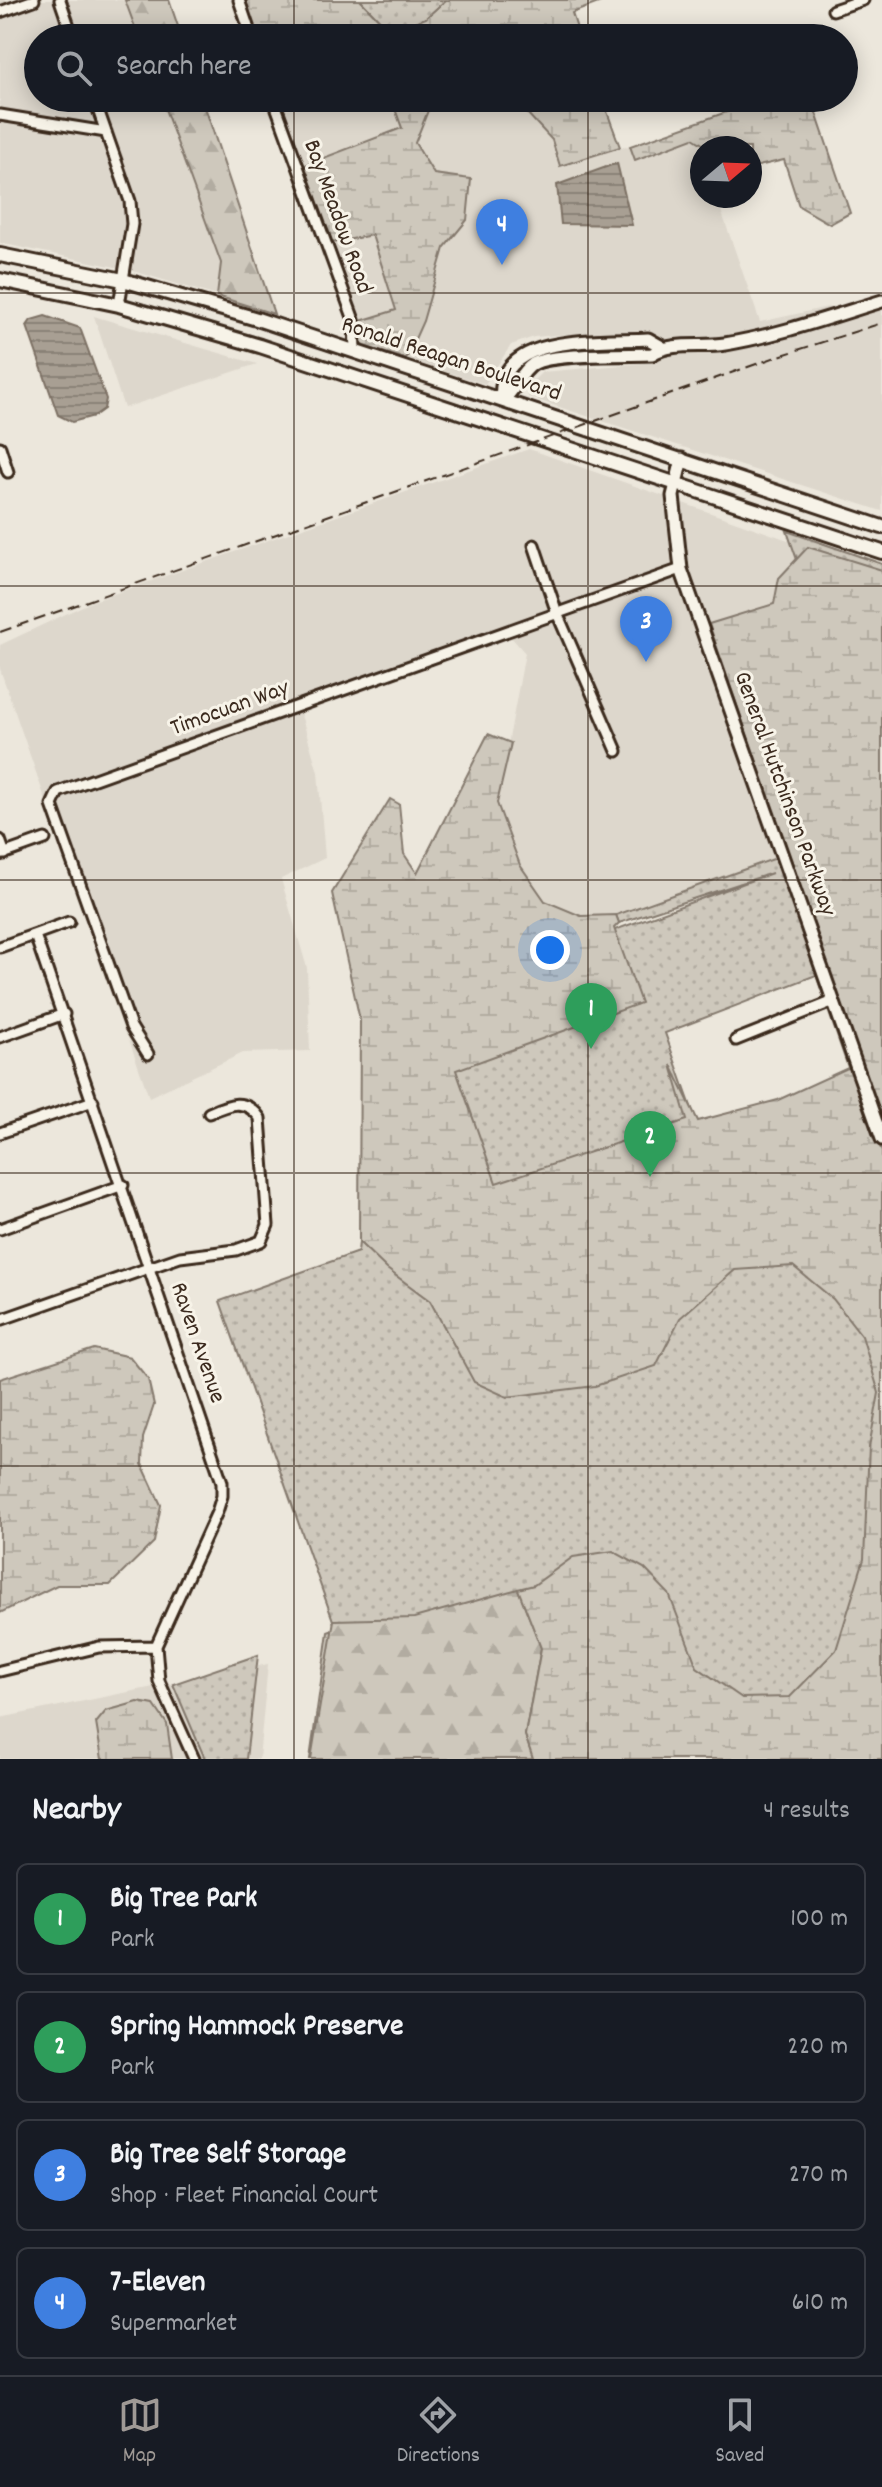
<!DOCTYPE html>
<html lang="en">
<head>
<meta charset="utf-8">
<style>
	body { margin:0; font-family:Dekko,sans-serif; background:#20242c; color:#f1f3f6 }
	.compass { position:absolute; left:690px; top:136px; width:72px; height:72px; border-radius:50%; background:#171b24; box-shadow:0 4px 20px #0003; rotate:71deg }
	.you { position:absolute; left:550px; top:950px; width:28px; height:28px; margin:-20px; border:6px solid #fff; border-radius:50%; background:#1a73e8; box-shadow:0 0 0 12px #1a73e833 }
	.badge { display:grid; place-items:center; width:52px; height:52px; border-radius:50%; background:#9f9995; color:#fff; font-size:26px; font-weight:700 }
	.pin { position:absolute; translate:-50% -66px; filter:drop-shadow(0 2px 4px #0008) }
	.pin::after { content:''; position:absolute; top:42px; width:28px; height:24px; background:inherit; clip-path:polygon(0 0,100% 0,50% 100%) }
	.list { margin:0; padding:0; list-style:none }
	h2 { display:flex; justify-content:space-between; align-items:center; height:104px; margin:0; padding:0 32px; font-size:34px }
	h2 small { font-size:26px; font-weight:400; color:#9ea1a6 }
	.list li { display:grid; grid-template-columns:52px 1fr auto; gap:24px; align-items:center; box-sizing:border-box; height:112px; margin:0 16px 16px; padding:0 16px; border:2px solid #363941; border-radius:12px }
	.list b { display:block; font-size:30px; white-space:nowrap }
	.list p { margin:0; font-size:26px; white-space:nowrap; color:#9ea1a6 }
	.list em { font-size:26px; font-style:normal; color:#9ea1a6 }
	.icon { flex:none; width:44px; height:44px; fill:none; stroke:currentColor; stroke-width:2; stroke-linecap:round; stroke-linejoin:round }
	.map { position:relative; flex:none; width:882px; height:1759px; overflow:hidden }
	.search { position:absolute; background:#171b24; box-shadow:0 4px 20px #0003; left:24px; right:24px; top:24px; height:88px; display:flex; align-items:center; gap:20px; box-sizing:border-box; padding:0 28px; border-radius:44px; color:#9ea1a6; font-size:30px }
	.sheet { height:616px; background:#171b24 }
	nav { display:flex; justify-content:space-around; align-items:center; box-sizing:border-box; height:112px; border-top:2px solid #363941; background:#171b24; font-size:22px; color:#9ea1a6 }
	nav a { display:grid; justify-items:center; gap:4px }
	nav .on { color:#9f9995 }
	.map>svg:first-child { display:block }
	.built { fill:#ddd7cc }
	.grass { fill:url(#grass-dots); stroke:#84796d; stroke-width:2; fill-rule:evenodd }
	.forest { fill:url(#forest-firs); stroke:#84796d; stroke-width:2 }
	.wetland { fill:url(#wetland-marsh); stroke:#84796d; stroke-width:2 }
	.water { fill:url(#water-rules); stroke:#7c7064; stroke-width:2 }
	.lines { fill:none; stroke-linecap:round; stroke-linejoin:round }
	.minor-casing { stroke:#3b2a1e; stroke-width:15 }
	.tertiary-casing { stroke:#3b2a1e; stroke-width:17 }
	.secondary-casing { stroke:#3b2a1e; stroke-width:18 }
	.minor { stroke:#f7f3e8; stroke-width:9 }
	.tertiary { stroke:#f7f3e8; stroke-width:11 }
	.secondary { stroke:#f7f3e8; stroke-width:12 }
	.rail { stroke:#3b2a1e; stroke-width:2; stroke-dasharray:12 6; stroke-linecap:butt }
	.grid { fill:none; stroke:#3b2a1e; stroke-width:2; stroke-opacity:0.55 }
	.labels { text-anchor:middle; dominant-baseline:central; stroke-width:6; stroke-linejoin:round; paint-order:stroke }
	.street-label { font-size:24px; fill:#3b2a1e; stroke:#f7f3e8 }
</style>
</head>
<body>
<div class="map">
<svg width="882" height="1759" viewBox="0 0 882 1759">
	<defs>
		<pattern id="grass-dots" width="8" height="8" patternUnits="userSpaceOnUse" patternTransform="scale(2)"><rect width="8" height="8" fill="#cec8bc"/><path d="M2 2h.1M6 6h.1" fill="none" stroke="#b2aca1" stroke-width="1.8" stroke-linecap="round"/></pattern>
		<pattern id="forest-firs" width="22" height="20" patternUnits="userSpaceOnUse" patternTransform="scale(2)"><rect width="22" height="20" fill="#cec8bc"/><path d="M5 1l3.5 6h-7zM16 11l3.5 6h-7z" fill="#b2aca1"/></pattern>
		<pattern id="wetland-marsh" width="20" height="14" patternUnits="userSpaceOnUse" patternTransform="scale(2)"><rect width="20" height="14" fill="#cec8bc"/><path d="M1 5h8M5 5V1M11 12h8M15 12V8" fill="none" stroke="#b2aca1"/></pattern>
		<pattern id="water-rules" width="6" height="5" patternUnits="userSpaceOnUse" patternTransform="scale(2)"><rect width="6" height="5" fill="#a89f93"/><path d="M0 2.5h6" fill="none" stroke="#8a8277"/></pattern>
	</defs>
	<rect width="100%" height="100%" fill="#ece7dc"/>
	<filter id="ink" filterUnits="userSpaceOnUse"><feTurbulence type="fractalNoise" baseFrequency=".0125" numOctaves="2"/><feDisplacementMap in="SourceGraphic" scale="16" xChannelSelector="R" yChannelSelector="G"/><feConvolveMatrix kernelMatrix="1 2 1 2 8 2 1 2 1" color-interpolation-filters="sRGB"/></filter>
	<g filter="url(#ink)">
		<path class="built" d="M 0,0 L 125,0 L 139,38 L 38,38 L 38,98 L 161,98 L 221,263 L 217,296 L 130,270 L 0,243 Z
			M 313,98 L 391,98 L 403,128 L 300,167 L 280,108 Z
			M 433,98 L 513,98 L 552,140 L 561,165 L 620,147 L 630,146 L 636,160 L 693,138 L 709,148 L 702,148 L 702,196 L 716,196 L 760,322 L 828,307 L 830,313 L 722,340 L 664,344 L 655,335 L 582,333 L 534,337 L 511,345 L 485,384 L 406,359 L 423,321 L 444,248 L 467,220 L 470,179 L 434,174 L 414,142 Z
			M 372,235 L 396,310 L 354,323 L 327,244 Z
			M 882,304 L 882,511 L 528,397 L 532,382 L 542,372 L 656,362 L 656,355 L 661,352 L 723,348 Z
			M 94,316 L 100,318 L 257,364 L 124,408 Z
			M 529,449 L 669,498 L 670,536 L 677,570 L 779,857 L 616,915 L 581,916 L 545,901 L 520,865 L 497,803 L 525,653 L 511,637 L 485,640 L 299,708 L 318,772 L 325,858 L 281,879 L 307,968 L 310,1051 L 243,1053 L 149,1097 L 0,669 L 0,645 L 91,602 Z
			M 677,501 L 808,547 L 779,578 L 774,604 L 709,624 L 685,567 Z
			M 268,1664 L 259,1759 L 172,1759 L 173,1755 L 98,1748 L 102,1759 L 0,1759 L 0,1718 Z"/>
		<path class="grass" d="M 360,0 L 446,0 L 426,18 L 391,32 Z
			M 787,531 L 882,564 L 882,1759 L 310,1759 L 328,1632 L 336,1629 L 220,1301 L 358,1252 L 359,1242 L 367,1249 L 364,1021 L 772,873 L 619,923 L 616,915 L 779,857 L 783,869 L 797,864 L 809,594 ZM 816,975 L 851,1076 L 699,1129 L 665,1033 Z
			M 258,1655 L 246,1759 L 205,1759 L 173,1684 Z"/>
		<path class="forest" d="M 125,0 L 169,0 L 182,38 L 139,38 Z
			M 161,98 L 202,98 L 274,314 L 217,296 L 221,263 Z
			M 518,1589 L 541,1648 L 525,1735 L 533,1759 L 311,1759 L 334,1620 L 414,1618 Z"/>
		<path class="wetland" d="M 243,0 L 360,0 L 391,32 L 426,18 L 446,0 L 606,0 L 572,13 L 580,38 L 256,38 Z
			M 391,98 L 433,98 L 415,143 L 434,174 L 471,179 L 467,220 L 444,248 L 423,321 L 406,359 L 363,346 L 354,323 L 396,310 L 372,235 L 327,244 L 300,167 L 402,128 Z
			M 513,98 L 602,98 L 620,147 L 560,166 L 552,140 Z
			M 766,98 L 811,98 L 850,213 L 830,224 L 799,206 L 784,160 L 750,168 L 750,148 L 709,148 L 693,138 L 635,160 L 630,146 Z
			M 808,547 L 882,570 L 882,1126 L 709,624 L 774,604 L 779,578 Z
			M 488,734 L 511,743 L 497,803 L 520,865 L 545,901 L 581,916 L 616,915 L 619,923 L 614,928 L 641,1003 L 456,1070 L 496,1183 L 687,1120 L 671,1065 L 698,1121 L 778,1100 L 852,1066 L 882,1152 L 882,1759 L 533,1759 L 525,1735 L 541,1648 L 518,1589 L 534,1585 L 573,1557 L 613,1551 L 644,1568 L 669,1594 L 697,1667 L 742,1698 L 790,1697 L 836,1650 L 864,1559 L 869,1447 L 879,1393 L 862,1336 L 833,1299 L 793,1266 L 735,1270 L 680,1318 L 656,1366 L 595,1386 L 507,1397 L 474,1382 L 430,1301 L 387,1269 L 359,1242 L 360,1020 L 332,893 L 390,799 L 399,804 L 404,854 L 417,873 Z
			M 94,1349 L 130,1357 L 148,1379 L 154,1405 L 143,1438 L 142,1464 L 161,1505 L 154,1542 L 110,1585 L 57,1585 L 0,1613 L 0,1379 Z
			M 138,1702 L 154,1705 L 167,1724 L 172,1759 L 102,1759 L 96,1723 L 106,1711 Z"/>
		<path class="water" d="M 617,163 L 632,225 L 561,224 L 557,185 Z
			M 45,316 L 80,328 L 106,399 L 104,409 L 94,416 L 72,422 L 58,415 L 27,326 L 31,320 Z"/>
		<g class="lines">
			<defs>
				<path id="minor" d="M 60,0 L 73,38
					M 239,0 L 252,38
					M 833,10 L 863,0
					M 0,12 L 34,0
					M 94,98 L 130,201 L 132,224 L 119,305
					M 273,98 L 354,320 L 355,351
					M 0,115 L 106,132
					M 0,447 L 8,472
					M 534,545 L 557,613 L 617,751
					M 0,840 L 5,854
					M 0,855 L 45,839
					M 35,935 L 222,1482 L 222,1496 L 217,1512 L 156,1646 L 159,1681 L 194,1759
					M 0,947 L 69,922
					M 0,1037 L 64,1014
					M 736,1040 L 834,1001
					M 148,1054 L 131,1027 L 52,805 L 58,792 L 681,569
					M 0,1133 L 93,1101
					M 0,1229 L 123,1185
					M 0,1320 L 180,1257 L 236,1250 L 261,1241 L 268,1225 L 260,1118 C 245,1097 229,1104 209,1113
					M 0,1671 L 99,1647 L 156,1646"/>
				<path id="tertiary" d="M 662,347 L 648,339 C 603,342 494,332 502,400 C 517,390 518,374 533,364 C 551,353 628,355 652,354 C 673,341 701,348 725,344 C 779,335 830,317 882,301
					M 682,459 L 673,496 L 681,569 L 882,1139"/>
				<path id="secondary" d="M 0,255 L 123,280 L 257,319 L 882,527
					M 0,280 L 119,305 L 260,346 L 882,552"/>
			</defs>
			<use href="#minor" class="minor-casing"/>
			<use href="#tertiary" class="tertiary-casing"/>
			<use href="#secondary" class="secondary-casing"/>
			<use href="#minor" class="minor"/>
			<use href="#tertiary" class="tertiary"/>
			<use href="#secondary" class="secondary"/>
			<path class="rail" d="M 0,632 L 776,357 L 882,323"/>
		</g>
	</g>
	<path class="grid" d="M 294,0 L 294,38M 588,0 L 588,38M 294,98 L 294,1759M 588,98 L 588,1759M 0,293 L 882,293M 0,586 L 882,586M 0,880 L 882,880M 0,1173 L 882,1173M 0,1466 L 882,1466"/>
	<g class="labels">
		<g class="street-label">
			<text transform="translate(337 217) rotate(70)">Bay Meadow Road</text>
			<text transform="translate(451 360) rotate(18)">Ronald Reagan Boulevard</text>
			<text transform="translate(230 709) rotate(-20)">Timocuan Way</text>
			<text transform="translate(784 794) rotate(70)">General Hutchinson Parkway</text>
			<text transform="translate(197 1343) rotate(71)">Raven Avenue</text>
		</g>
	</g>
</svg>
<svg class="compass" viewBox="-18 -18 36 36"><path d="M0-13l5 13h-10z" fill="#e53935"/><path d="M0 13l5-13h-10z" fill="#9ea1a6"/></svg>
<div class="you"></div>
<div class="pin badge" style="left:591px;top:1049px;background:#2e9e5b">1</div>
<div class="pin badge" style="left:650px;top:1177px;background:#2e9e5b">2</div>
<div class="pin badge" style="left:646px;top:662px;background:#3f7fe0">3</div>
<div class="pin badge" style="left:502px;top:265px;background:#3f7fe0">4</div>
<div class="search"><svg class="icon" aria-label="search" viewBox="0 0 24 24"><circle cx="10" cy="10" r="6"/><path d="M15 15l6 6"/></svg>Search here</div>
</div>
<section class="sheet">
<h2>Nearby<small>4 results</small></h2>
<ul class="list">
<li><span class="badge" style="background:#2e9e5b">1</span><div><b>Big Tree Park</b><p>Park</p></div><em>100 m</em></li>
<li><span class="badge" style="background:#2e9e5b">2</span><div><b>Spring Hammock Preserve</b><p>Park</p></div><em>220 m</em></li>
<li><span class="badge" style="background:#3f7fe0">3</span><div><b>Big Tree Self Storage</b><p>Shop · Fleet Financial Court</p></div><em>270 m</em></li>
<li><span class="badge" style="background:#3f7fe0">4</span><div><b>7-Eleven</b><p>Supermarket</p></div><em>610 m</em></li>
</ul>
</section>
<nav>
<a class="on"><svg class="icon" aria-label="map" viewBox="0 0 24 24"><path d="M3 6l6-2 6 2 6-2v14l-6 2-6-2-6 2zM9 4v14M15 6v14"/></svg>Map</a>
<a><svg class="icon" aria-label="directions" viewBox="0 0 24 24"><path d="M12 3l9 9-9 9-9-9zM9 14v-3h6M13 9l2 2-2 2"/></svg>Directions</a>
<a><svg class="icon" aria-label="saved" viewBox="0 0 24 24"><path d="M7 4h10v16l-5-4-5 4z"/></svg>Saved</a>
</nav>
</body>
</html>
